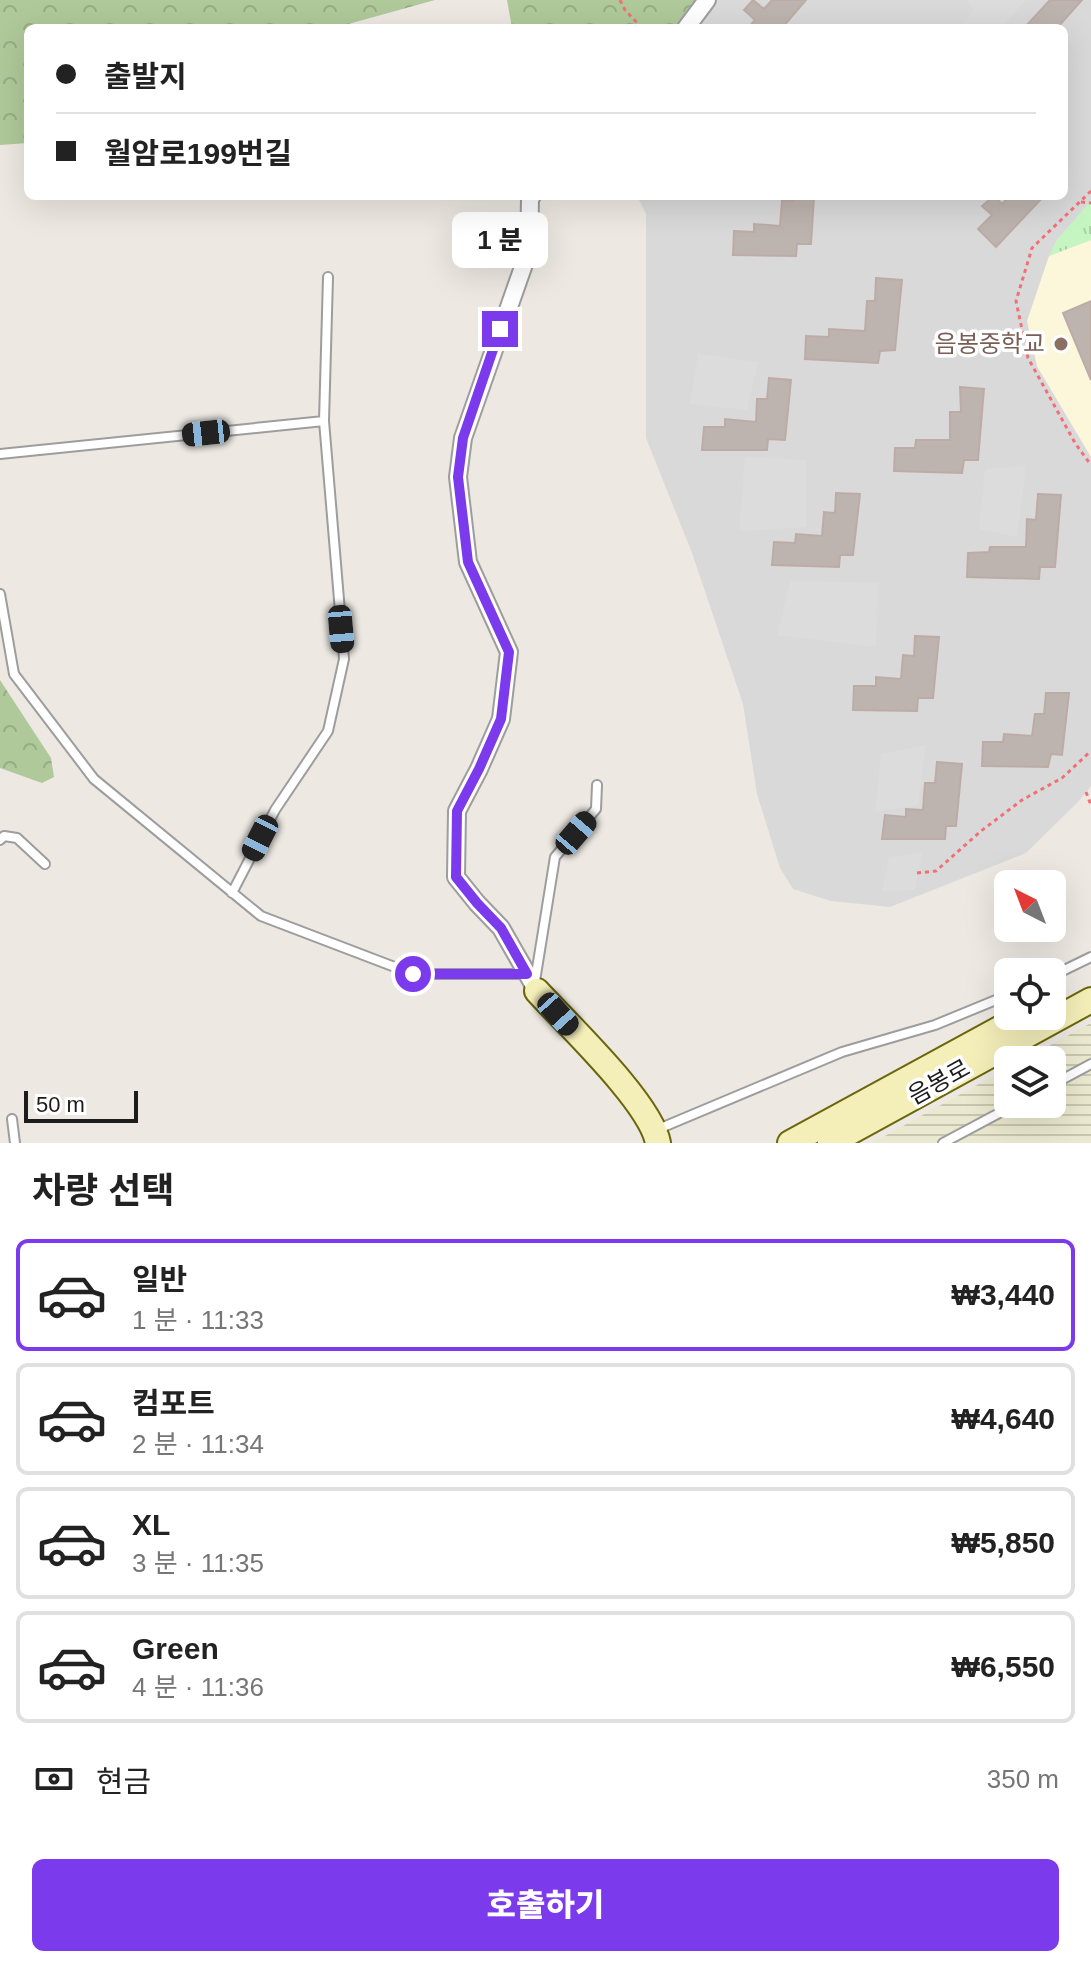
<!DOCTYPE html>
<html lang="ko">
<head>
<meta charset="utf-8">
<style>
  :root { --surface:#fff; --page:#f2f2f2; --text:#222; --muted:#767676; --line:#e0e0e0; --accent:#7c3aed }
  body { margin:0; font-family:Helvetica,"Noto Sans KR",sans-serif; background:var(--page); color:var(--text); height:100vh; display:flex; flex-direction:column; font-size:30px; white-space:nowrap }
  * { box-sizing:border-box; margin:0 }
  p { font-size:26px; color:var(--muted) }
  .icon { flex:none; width:44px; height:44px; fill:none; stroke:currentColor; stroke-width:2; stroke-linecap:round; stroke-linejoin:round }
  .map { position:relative; height:1143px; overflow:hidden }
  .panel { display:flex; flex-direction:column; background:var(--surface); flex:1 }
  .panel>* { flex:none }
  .guide { position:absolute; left:24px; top:24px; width:1044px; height:176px; border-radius:12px; box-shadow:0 8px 32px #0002; display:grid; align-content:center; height:176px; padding:0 32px; background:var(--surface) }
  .needle { width:52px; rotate:318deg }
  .controls { position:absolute; left:994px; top:870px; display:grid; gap:16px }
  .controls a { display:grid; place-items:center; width:72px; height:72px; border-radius:12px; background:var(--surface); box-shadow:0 8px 32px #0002; font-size:40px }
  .scale { position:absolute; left:24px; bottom:20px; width:114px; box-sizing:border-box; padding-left:8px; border:4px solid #1c1c1c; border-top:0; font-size:22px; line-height:28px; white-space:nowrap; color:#1c1c1c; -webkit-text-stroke:6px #fff; paint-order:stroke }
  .end { position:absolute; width:36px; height:36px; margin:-18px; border:10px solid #7c3aed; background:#fff; box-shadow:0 0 0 4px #fff }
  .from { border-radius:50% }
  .bubble { position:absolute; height:56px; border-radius:12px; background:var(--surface); box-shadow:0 8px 32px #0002; font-size:26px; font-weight:800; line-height:56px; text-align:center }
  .car { position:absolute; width:24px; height:48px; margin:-24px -12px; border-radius:10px; box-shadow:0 0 6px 2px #0007; background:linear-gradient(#222 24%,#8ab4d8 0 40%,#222 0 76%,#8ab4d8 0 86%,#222 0) }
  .guide b { display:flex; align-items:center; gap:28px; height:76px; font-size:30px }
  .guide b+b { border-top:2px solid var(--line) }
  .guide i { width:20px; height:20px; background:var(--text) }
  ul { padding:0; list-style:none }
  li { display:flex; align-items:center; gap:24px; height:112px; margin:0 16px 12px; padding:0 16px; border:4px solid var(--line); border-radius:12px }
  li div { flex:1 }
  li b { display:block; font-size:30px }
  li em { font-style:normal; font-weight:800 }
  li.selected { border-color:var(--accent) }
  li>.icon { width:72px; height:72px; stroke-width:1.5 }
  h2 { padding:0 32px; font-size:36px; line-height:96px }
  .pay { display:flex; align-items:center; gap:20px; height:88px; padding:0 32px; font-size:30px }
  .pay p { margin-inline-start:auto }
  .button { display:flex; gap:16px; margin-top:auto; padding:16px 32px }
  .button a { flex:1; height:92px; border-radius:12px; background:var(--accent); color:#fff; font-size:32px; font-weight:800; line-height:92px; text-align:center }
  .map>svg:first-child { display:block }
</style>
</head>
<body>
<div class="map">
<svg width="1091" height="1143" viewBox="0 0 1091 1143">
  <defs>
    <pattern id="farmland-rules" width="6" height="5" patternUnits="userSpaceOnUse" patternTransform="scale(2)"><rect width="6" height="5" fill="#eae8ce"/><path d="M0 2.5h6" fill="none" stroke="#c8c6b0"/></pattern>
    <pattern id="forest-crowns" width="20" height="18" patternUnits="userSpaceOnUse" patternTransform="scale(2)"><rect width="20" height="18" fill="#afc99a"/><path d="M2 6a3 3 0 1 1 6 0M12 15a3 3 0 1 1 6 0" fill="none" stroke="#96ac84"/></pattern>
    <pattern id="park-tufts" width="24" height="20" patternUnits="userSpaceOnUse" patternTransform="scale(2)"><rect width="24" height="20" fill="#c5f5c1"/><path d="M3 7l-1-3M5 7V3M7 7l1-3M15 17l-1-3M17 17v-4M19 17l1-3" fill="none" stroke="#a9d1a5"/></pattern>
  </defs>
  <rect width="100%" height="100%" fill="#ede8e2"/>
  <path fill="#dad9d9" d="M 713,0 L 1091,0 L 1091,201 L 1057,240 L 1049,256 L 1037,366 L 1091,457 L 1091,786 L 1077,803 L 1026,853 L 890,907 L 831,901 L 793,889 L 780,868 L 757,794 L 743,704 L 692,553 L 646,438 L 646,214 L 637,196 L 1064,196 L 1064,28 L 692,28 Z"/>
  <path fill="#fcf7db" d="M 1091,240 L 1091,457 L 1037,366 L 1027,321 L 1049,256 Z"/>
  <path fill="url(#farmland-rules)" d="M 1091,1023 L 1091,1143 L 872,1143 L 1008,1068 L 1008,1104 L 1052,1104 L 1052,1060 L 1023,1060 Z"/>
  <path fill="url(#forest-crowns)" d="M 0,0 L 435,0 L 334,28 L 28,28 L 28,143 L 0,145 Z
    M 507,0 L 700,0 L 677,28 L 512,28 Z
    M 0,680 L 51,758 L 54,777 L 42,783 L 0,768 Z"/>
  <path fill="url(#park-tufts)" d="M 1091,201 L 1091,240 L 1049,256 L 1057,240 Z"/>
  <path fill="#dcdcdc" d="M 967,0 L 1026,0 L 1000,28 L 959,28 L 974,11 Z
    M 698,354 L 758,362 L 747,410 L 690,404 Z
    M 745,457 L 806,460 L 806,527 L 739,531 Z
    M 1026,466 L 1017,537 L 979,529 L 985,469 Z
    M 790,581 L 878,583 L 876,647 L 777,635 Z
    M 926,745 L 918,805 L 875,812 L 881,754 Z
    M 922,853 L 915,890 L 882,891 L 889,857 Z"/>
  <path fill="#bdb3af" stroke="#bdaca6" stroke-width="2" d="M 753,0 L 764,9 L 772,0 L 806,0 L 782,28 L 748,28 L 755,20 L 744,10 Z
    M 1050,0 L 1082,0 L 1057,28 L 1024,28 Z
    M 793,196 L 814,196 L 811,244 L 797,244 L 796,256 L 733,255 L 734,231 L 754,232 L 754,224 L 780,226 L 782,201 L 793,201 Z
    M 994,196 L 1002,204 L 1010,196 L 1044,196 L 996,247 L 978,229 L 992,215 L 982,206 Z
    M 876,278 L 902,280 L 895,350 L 880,351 L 878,363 L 805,359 L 806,336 L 829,337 L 829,329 L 865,331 L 867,301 L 875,301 Z
    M 1091,301 L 1091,380 L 1063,313 Z
    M 769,378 L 791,380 L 785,440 L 768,439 L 767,450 L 702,450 L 704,427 L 725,427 L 725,419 L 756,422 L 757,399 L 767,399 Z
    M 960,387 L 984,389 L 978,460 L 964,460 L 962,473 L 894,471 L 895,448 L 915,448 L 916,440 L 950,440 L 950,412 L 961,412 Z
    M 836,493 L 860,494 L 853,555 L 840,555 L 839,567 L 772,565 L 774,542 L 795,543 L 796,534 L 822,536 L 824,512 L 835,513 Z
    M 1038,494 L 1061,495 L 1055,567 L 1040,567 L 1039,579 L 967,577 L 968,553 L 989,552 L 990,547 L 1026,547 L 1027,519 L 1036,520 Z
    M 915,636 L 939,637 L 933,698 L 918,698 L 917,711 L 853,710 L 854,686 L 876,686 L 876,677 L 901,679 L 903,655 L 914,656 Z
    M 1046,693 L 1069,693 L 1062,755 L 1051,754 L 1048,767 L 982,766 L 983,742 L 1003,742 L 1004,734 L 1032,736 L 1035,714 L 1044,714 Z
    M 937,762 L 962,764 L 956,826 L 946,826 L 945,839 L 882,839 L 885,815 L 906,817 L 906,809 L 923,810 L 925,783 L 935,783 Z"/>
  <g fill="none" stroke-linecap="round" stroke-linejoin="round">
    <g stroke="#9d9d9d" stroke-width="12">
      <path id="lane" d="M 324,421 L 328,277
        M 0,454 L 324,421 L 344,659 L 328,731 L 275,810 L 232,893
        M 0,594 L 14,674 L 94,779 L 261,916 L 413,974 L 526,974
        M 0,840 L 4,836 L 17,838 L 45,864
        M 1052,976 L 1091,957
        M 535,981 L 555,857 L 596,809 L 597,785
        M 1052,1085 L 1091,1064
        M 12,1119 L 15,1143
        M 656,1130 L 842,1052 L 935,1025 L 1008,995
        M 943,1143 L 1016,1104"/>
    </g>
    <g stroke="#9d9d9d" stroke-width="20">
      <path id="street" d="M 686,28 L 707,0
        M 532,196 L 530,199 L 529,250 L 463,438 L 458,477 L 468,562 L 509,652 L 501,719 L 479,769 L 457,811 L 456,877 L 477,903 L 501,928 L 537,991"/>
    </g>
    <g stroke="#69660c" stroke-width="28">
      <path id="secondary" d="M 537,991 C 567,1024 651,1103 658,1143
        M 790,1143 L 1023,1016
        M 830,1143 L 1091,1000"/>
    </g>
    <path stroke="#ef7177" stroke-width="3" stroke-dasharray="4 4" stroke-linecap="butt" d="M 620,0 L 625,10 L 642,28
      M 1091,191 L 1032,248 L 1016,301 L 1028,358 L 1075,443 L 1091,465
      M 1081,202 L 1091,203
      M 1086,792 L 1091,805
      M 917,873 L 936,871 L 981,831 L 1022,800 L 1062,778 L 1091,751"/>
    <use href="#lane" stroke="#fff" stroke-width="8"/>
    <use href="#street" stroke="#fff" stroke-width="16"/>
    <use href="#secondary" stroke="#f4eeb9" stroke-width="24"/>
  </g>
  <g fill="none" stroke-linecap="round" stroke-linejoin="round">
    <path stroke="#7c3aed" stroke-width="10" d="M 413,974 L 527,974 L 501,928 L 477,903 L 456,877 L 457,811 L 479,769 L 501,719 L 509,652 L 468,562 L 458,477 L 463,438 L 500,329"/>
  </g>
  <circle fill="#8d6e63" stroke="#fff" stroke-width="3" cx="1061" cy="344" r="8"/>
  <g text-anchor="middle" stroke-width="7" stroke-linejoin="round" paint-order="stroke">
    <g font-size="24" fill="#785e54" stroke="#fff" text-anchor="end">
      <text x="1045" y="352">음봉중학교</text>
    </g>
    <g font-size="24" fill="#1c1c1c" stroke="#fff">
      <text transform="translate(939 1082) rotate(-29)" y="8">음봉로</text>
    </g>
  </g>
</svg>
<div class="controls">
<a><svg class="needle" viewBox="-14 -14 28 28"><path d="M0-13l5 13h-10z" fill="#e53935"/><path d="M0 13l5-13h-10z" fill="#767676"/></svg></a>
<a><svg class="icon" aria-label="locate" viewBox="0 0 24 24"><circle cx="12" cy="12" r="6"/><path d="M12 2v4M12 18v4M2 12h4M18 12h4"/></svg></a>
<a><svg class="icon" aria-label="layers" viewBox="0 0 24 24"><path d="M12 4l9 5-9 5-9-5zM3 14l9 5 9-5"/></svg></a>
</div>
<div class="scale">50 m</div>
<i class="end from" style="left:413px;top:974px"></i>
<i class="end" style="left:500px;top:329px"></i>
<div class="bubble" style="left:452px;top:212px;width:96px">1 분</div>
<i class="car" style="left:206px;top:433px;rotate:264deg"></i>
<i class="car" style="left:341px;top:629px;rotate:175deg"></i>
<i class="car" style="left:576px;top:833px;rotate:41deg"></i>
<i class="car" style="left:260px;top:838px;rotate:207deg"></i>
<i class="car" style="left:558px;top:1014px;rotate:138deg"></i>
<div class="guide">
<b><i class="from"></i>출발지</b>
<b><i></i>월암로199번길</b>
</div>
</div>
<section class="panel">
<h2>차량 선택</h2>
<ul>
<li class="selected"><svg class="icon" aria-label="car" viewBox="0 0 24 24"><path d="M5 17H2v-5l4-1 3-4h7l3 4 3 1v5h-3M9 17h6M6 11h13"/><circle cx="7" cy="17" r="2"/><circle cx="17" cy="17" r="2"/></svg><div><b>일반</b><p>1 분 · 11:33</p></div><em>₩3,440</em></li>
<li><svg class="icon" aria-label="car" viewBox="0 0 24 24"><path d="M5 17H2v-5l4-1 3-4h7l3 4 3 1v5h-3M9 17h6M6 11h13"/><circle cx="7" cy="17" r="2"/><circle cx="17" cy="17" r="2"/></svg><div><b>컴포트</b><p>2 분 · 11:34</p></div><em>₩4,640</em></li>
<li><svg class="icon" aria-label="car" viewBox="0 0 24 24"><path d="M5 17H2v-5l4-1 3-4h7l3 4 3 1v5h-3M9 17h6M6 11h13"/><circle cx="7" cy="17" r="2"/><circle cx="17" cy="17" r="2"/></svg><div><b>XL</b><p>3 분 · 11:35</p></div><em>₩5,850</em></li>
<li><svg class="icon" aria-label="car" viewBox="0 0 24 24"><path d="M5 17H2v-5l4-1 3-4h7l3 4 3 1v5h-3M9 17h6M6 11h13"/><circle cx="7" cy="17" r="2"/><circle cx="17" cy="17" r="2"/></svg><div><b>Green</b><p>4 분 · 11:36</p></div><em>₩6,550</em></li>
</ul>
<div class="pay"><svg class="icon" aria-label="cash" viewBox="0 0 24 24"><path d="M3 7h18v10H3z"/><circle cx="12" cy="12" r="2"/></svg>현금<p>350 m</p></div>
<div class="button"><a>호출하기</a></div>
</section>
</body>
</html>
